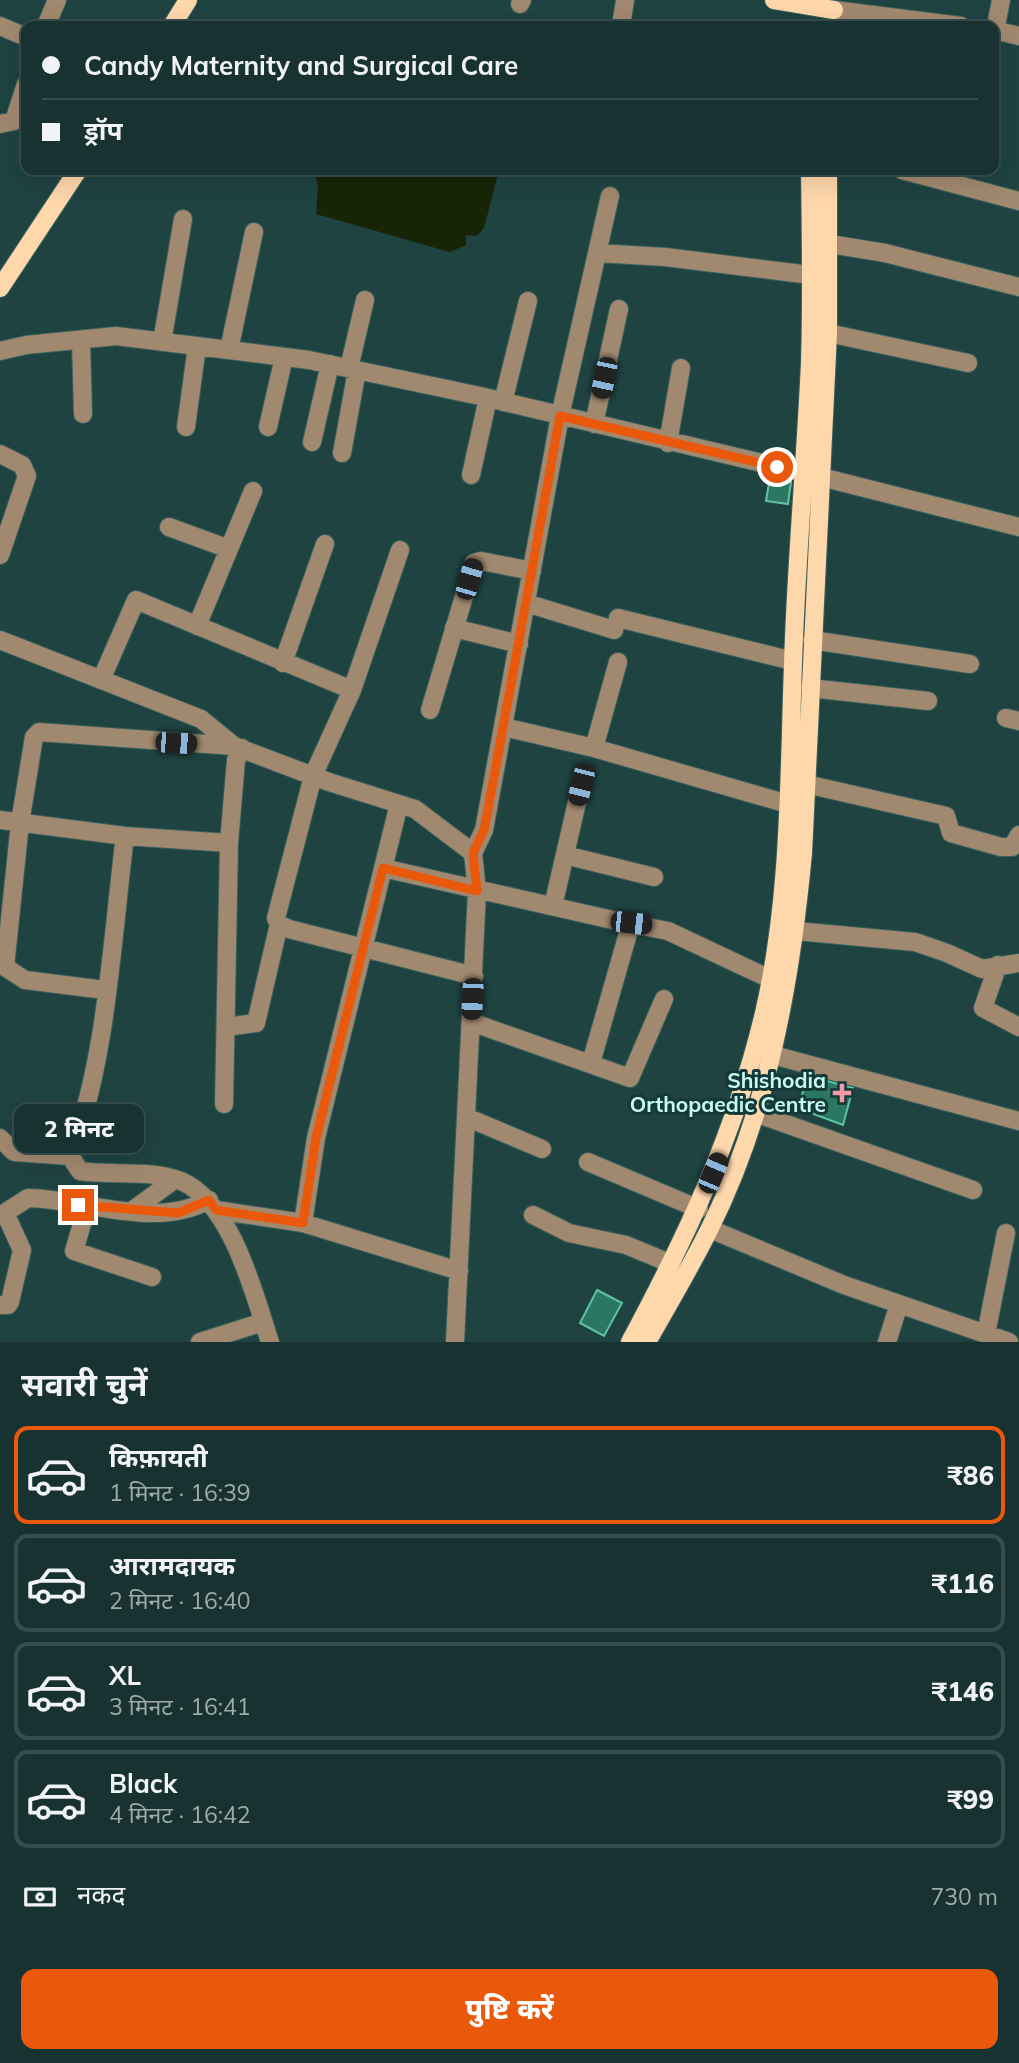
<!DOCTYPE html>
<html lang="hi">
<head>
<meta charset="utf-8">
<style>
  :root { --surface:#173231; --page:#203a39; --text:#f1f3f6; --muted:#9eaaab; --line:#364d4d; --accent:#ea580c }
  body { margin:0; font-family:Mulish,"Noto Sans Devanagari",sans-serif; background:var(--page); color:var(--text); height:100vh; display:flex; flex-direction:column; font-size:26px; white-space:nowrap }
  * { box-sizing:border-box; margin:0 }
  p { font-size:23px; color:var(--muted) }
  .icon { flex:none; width:38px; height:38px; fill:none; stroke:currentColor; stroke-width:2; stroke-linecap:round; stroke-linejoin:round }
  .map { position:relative; height:1342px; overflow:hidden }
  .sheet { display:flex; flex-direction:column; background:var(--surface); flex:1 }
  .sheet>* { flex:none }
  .banner { position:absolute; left:21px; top:21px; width:978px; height:154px; border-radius:14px; box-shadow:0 7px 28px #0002,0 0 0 2px var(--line); display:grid; align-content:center; height:154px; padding:0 21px; background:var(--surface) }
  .end { position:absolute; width:32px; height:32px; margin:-16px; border:9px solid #ea580c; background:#fff; box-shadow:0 0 0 4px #fff }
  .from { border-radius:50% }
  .bubble { position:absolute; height:49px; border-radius:14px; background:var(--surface); box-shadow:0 7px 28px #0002,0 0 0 2px var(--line); font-size:23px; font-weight:800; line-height:49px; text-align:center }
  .car { position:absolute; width:21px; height:42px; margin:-21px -10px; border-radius:9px; box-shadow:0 0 5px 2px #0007; background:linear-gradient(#222 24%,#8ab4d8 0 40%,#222 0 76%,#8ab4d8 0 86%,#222 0) }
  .banner b { display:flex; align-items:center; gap:24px; height:66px; font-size:26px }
  .banner b+b { border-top:2px solid var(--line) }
  .banner i { width:18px; height:18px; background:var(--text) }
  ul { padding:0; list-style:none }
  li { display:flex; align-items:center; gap:21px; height:98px; margin:0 14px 10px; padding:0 7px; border:4px solid var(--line); border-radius:14px }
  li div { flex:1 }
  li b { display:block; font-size:26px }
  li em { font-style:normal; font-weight:800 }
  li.current { border-color:var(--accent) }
  li>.icon { width:63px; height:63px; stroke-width:1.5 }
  h2 { padding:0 21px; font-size:32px; line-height:84px }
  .pay { display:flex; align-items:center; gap:18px; height:77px; padding:0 21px; font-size:26px }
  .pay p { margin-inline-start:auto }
  .primary-button { display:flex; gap:14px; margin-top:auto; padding:14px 21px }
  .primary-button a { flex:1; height:80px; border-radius:14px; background:var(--accent); color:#fff; font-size:28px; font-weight:800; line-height:80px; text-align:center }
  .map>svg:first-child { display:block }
</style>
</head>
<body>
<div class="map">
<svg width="1019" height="1342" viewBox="0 0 1019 1342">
  <rect width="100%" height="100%" fill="#1f4341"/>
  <path fill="#172506" d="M 314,170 L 499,170 L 484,228 L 477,236 L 466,235 L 466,245 L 450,252 L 316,214 L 318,188 Z"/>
  <path fill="#2c7761" stroke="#5ec2a3" stroke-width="2" d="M 770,477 L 791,482 L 788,504 L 766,501 Z
    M 809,1076 L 853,1088 L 843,1125 L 797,1108 Z
    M 597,1290 L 622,1303 L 604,1336 L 580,1323 Z"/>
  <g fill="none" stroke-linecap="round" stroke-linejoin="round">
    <g stroke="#3a605e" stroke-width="20">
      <path id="minor" d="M 520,4 L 522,0
        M 834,10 L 961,26
        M 0,26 L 26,37
        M 46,26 L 57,0
        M 621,26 L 625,0
        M 994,30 L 1019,36
        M 995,31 L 1001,0
        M 0,124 L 14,121 L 26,84
        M 902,170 L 1019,201
        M 830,244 L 885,253 L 1019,287
        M 597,253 L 665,257 L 811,275
        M 828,333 L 968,363
        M 81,340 L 83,414
        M 162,342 L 183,219
        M 229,350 L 254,232
        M 0,351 L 26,345 L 116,336 L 309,360 L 480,396 L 804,473
        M 349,368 L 365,300
        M 503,402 L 528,301
        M 594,424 L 619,309
        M 186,427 L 197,346
        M 268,427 L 284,357
        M 312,442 L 330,364
        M 668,443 L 681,368
        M 342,453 L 357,370
        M 0,454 L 22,465 L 27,476 L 0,555
        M 471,475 L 488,398
        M 821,477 L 1019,527
        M 169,527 L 229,549
        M 526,603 L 614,630
        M 618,618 L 793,661
        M 197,626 L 253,491
        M 454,628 L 519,644
        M 0,640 L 201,719 L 234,746 L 329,782 L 415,809 L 473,853 L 477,891 L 455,1342
        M 812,640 L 970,664
        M 283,663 L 325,544
        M 101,680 L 136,600 L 352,690 L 400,550
        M 810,688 L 928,701
        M 352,690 L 313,776 L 276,918 L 279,924 L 289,929 L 474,976
        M 430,710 L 474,563 L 481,561 L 532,571
        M 1006,718 L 1019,721
        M 504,727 L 594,748 L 788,804
        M 594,748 L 618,662
        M 806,784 L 946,816 L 951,833 L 1001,847 L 1012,847 L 1019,835
        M 0,820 L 125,836 C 112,938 107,1061 70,1156 L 80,1171 C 112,1176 151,1169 181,1181 C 232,1203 254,1294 270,1342
        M 125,836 L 229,843
        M 473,853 L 484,830 L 560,416 L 610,196
        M 565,855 L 654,877
        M 383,868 L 617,921 L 668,931 L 770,979
        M 553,906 L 581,785
        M 796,931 L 915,942 L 947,953 L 982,969 L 1019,963
        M 998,965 L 983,1008 L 1019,1027
        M 105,990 L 25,980 L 5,967 L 20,823 L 34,737 L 39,732 L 234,746
        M 471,1022 L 630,1078 L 664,999
        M 226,1027 L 256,1023 L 279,924
        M 773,1055 L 1019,1121
        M 591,1063 L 631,923
        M 224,1104 L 229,843 L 236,760 L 242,748
        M 755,1113 L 973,1190
        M 466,1117 L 542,1149
        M 0,1138 L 14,1152 L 70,1156
        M 588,1162 L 699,1209
        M 87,1207 L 74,1251 L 152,1277
        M 133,1210 L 174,1180
        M 216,1210 L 303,1223 L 459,1271
        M 533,1215 L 569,1233 L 626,1245 L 672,1264
        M 0,1216 L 28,1198 C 86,1199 154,1230 209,1200
        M 303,1223 L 316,1138 L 399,804
        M 710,1229 L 844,1285 L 1009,1342
        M 0,1305 L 8,1305 L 10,1302 L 22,1250 L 5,1213
        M 986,1334 L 1006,1233
        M 200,1342 L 263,1322
        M 887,1342 L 899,1304"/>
    </g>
    <g stroke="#3a605e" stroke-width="20">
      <path id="major" d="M 774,0 L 834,10
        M 172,26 L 188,0
        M 0,288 L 78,170
        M 630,1342 C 687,1236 736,1131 764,1013 C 794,884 788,748 795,616 C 799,532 806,448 810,363 C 812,299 811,234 810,170
        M 647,1342 C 668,1305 690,1268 709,1230 C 768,1112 791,982 803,853 L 828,333 L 828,170"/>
    </g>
    <use href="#minor" stroke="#a1896f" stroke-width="18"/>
    <use href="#major" stroke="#fed7ab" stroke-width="18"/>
  </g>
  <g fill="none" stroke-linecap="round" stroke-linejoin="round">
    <path stroke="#ea580c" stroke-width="9" d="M 78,1205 L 178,1213 L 209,1200 L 216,1210 L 303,1223 L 316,1138 L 383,868 L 477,891 L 473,853 L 484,830 L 489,804 L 560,416 L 777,467"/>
  </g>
  <path fill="#f39aa7" stroke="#143937" stroke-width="2.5" d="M838.5 1082.5h7v7h7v7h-7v7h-7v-7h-7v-7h7z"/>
  <g text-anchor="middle" stroke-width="6" stroke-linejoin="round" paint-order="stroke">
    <g font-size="21" font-weight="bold" fill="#c6f9f5" stroke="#143937" text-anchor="end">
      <text x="826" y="1088">Shishodia<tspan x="826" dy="24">Orthopaedic Centre</tspan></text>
    </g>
  </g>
</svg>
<i class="end from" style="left:777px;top:467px"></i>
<i class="end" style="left:78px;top:1205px"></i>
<div class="bubble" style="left:14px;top:1104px;width:130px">2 मिनट</div>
<i class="car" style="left:604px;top:378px;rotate:192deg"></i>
<i class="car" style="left:469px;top:579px;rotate:16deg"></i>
<i class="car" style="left:176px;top:743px;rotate:93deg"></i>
<i class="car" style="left:581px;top:785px;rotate:194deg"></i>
<i class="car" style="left:631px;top:923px;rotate:96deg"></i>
<i class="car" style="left:472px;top:999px;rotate:183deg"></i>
<i class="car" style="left:713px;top:1173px;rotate:23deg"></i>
<div class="banner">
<b><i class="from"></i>Candy Maternity and Surgical Care</b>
<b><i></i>ड्रॉप</b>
</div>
</div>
<section class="sheet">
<h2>सवारी चुनें</h2>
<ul>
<li class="current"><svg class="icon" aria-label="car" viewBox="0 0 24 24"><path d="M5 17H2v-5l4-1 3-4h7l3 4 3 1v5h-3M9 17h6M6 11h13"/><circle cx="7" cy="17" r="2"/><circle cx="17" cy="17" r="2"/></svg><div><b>किफ़ायती</b><p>1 मिनट · 16:39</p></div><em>₹86</em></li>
<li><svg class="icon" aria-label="car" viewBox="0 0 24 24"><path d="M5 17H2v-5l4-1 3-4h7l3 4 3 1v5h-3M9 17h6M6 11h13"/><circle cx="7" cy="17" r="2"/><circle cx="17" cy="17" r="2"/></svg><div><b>आरामदायक</b><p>2 मिनट · 16:40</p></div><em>₹116</em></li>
<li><svg class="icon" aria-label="car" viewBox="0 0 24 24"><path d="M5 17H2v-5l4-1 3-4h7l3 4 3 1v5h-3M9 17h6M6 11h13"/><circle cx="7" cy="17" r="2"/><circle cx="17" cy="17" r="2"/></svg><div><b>XL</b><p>3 मिनट · 16:41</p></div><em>₹146</em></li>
<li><svg class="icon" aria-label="car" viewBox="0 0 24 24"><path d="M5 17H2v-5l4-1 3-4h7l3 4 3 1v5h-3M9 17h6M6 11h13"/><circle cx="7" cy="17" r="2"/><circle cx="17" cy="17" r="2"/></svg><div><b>Black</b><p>4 मिनट · 16:42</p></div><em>₹99</em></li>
</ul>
<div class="pay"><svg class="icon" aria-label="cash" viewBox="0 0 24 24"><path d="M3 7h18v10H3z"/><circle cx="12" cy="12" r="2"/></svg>नकद<p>730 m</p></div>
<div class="primary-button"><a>पुष्टि करें</a></div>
</section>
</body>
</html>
